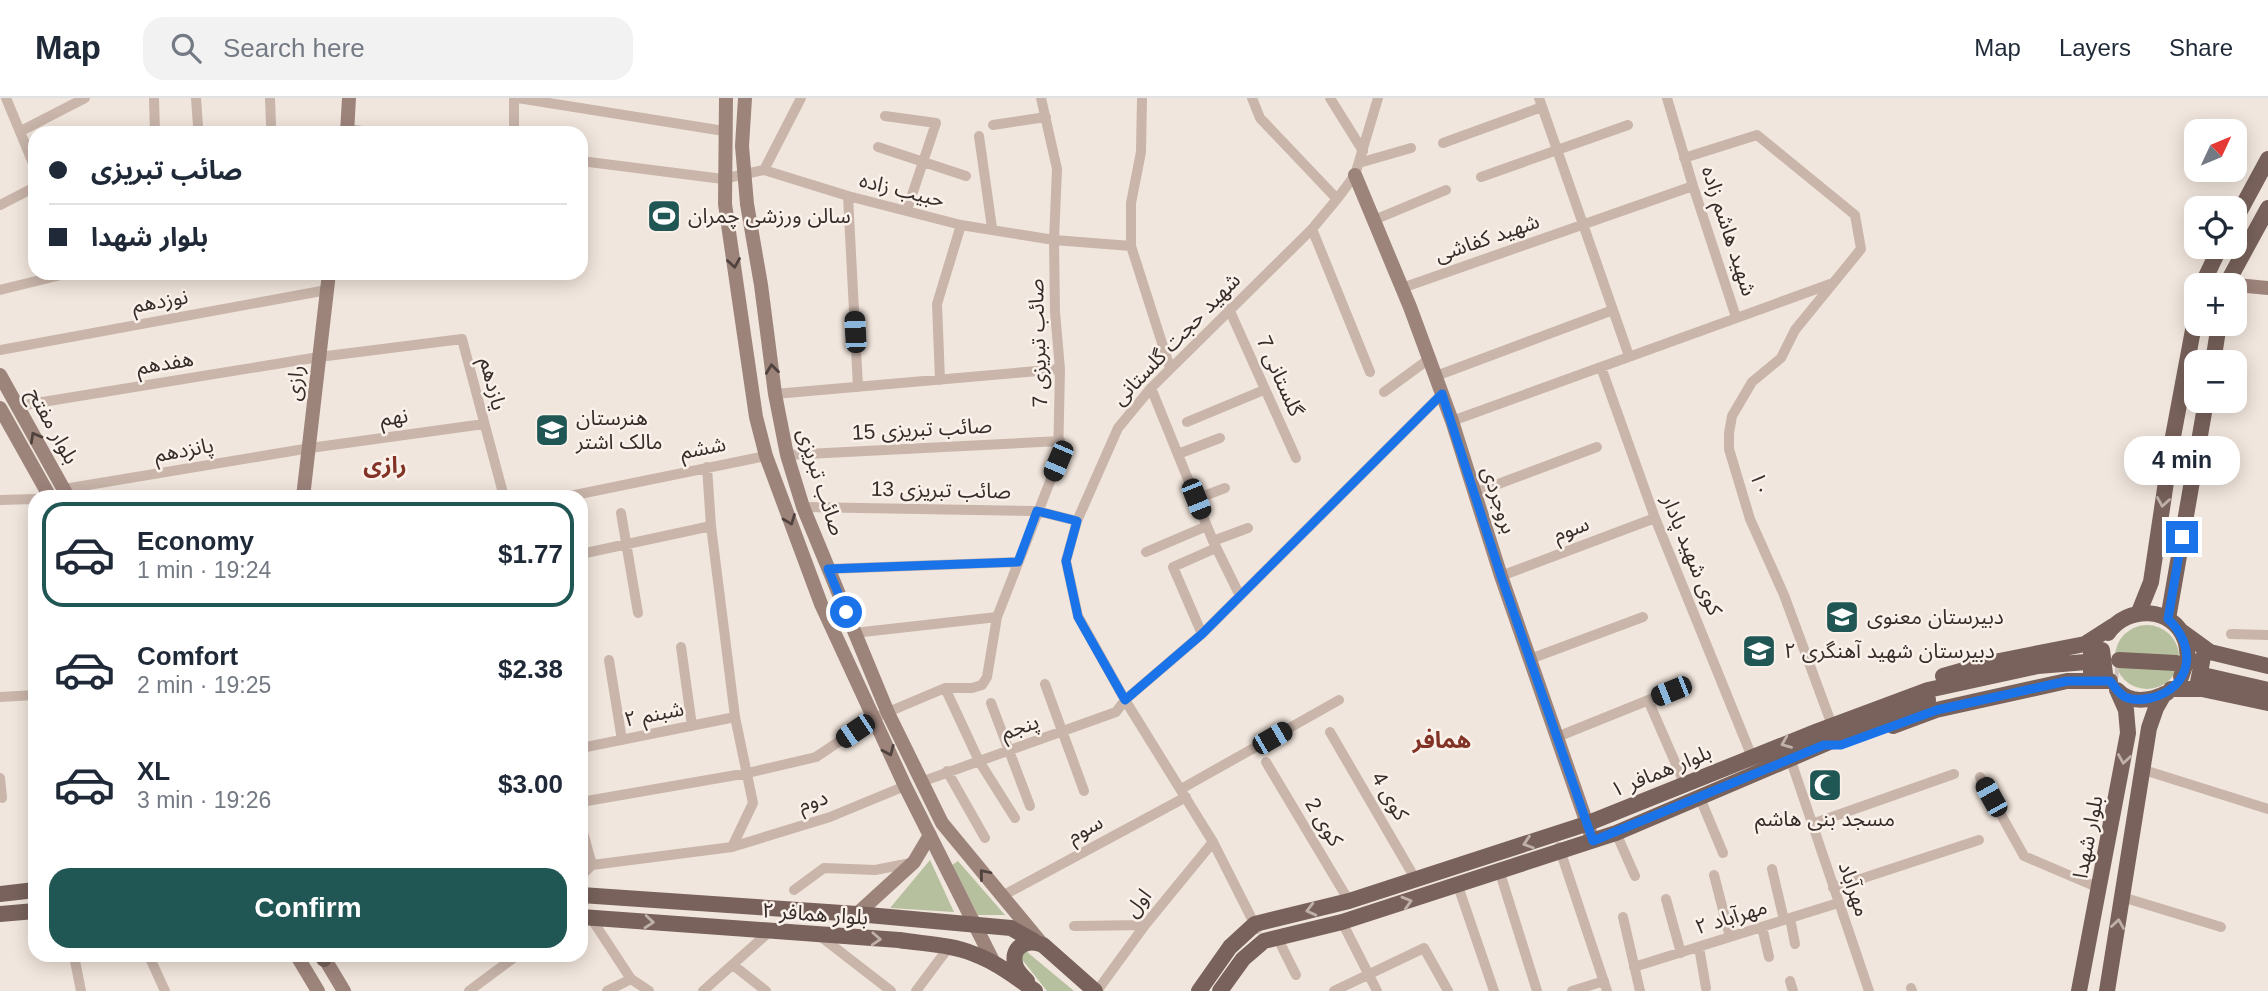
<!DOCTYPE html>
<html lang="en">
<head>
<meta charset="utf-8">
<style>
  :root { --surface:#fff; --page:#f2f2f3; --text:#1f2937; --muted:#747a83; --line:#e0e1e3; --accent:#205755 }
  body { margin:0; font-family:Helvetica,"Noto Sans Arabic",sans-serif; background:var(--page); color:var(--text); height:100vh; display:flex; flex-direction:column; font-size:26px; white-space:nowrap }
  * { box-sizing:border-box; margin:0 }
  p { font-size:23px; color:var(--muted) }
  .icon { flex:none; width:38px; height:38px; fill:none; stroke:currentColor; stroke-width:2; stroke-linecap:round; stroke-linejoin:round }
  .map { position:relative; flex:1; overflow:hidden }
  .sheet { position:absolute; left:28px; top:392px; width:560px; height:472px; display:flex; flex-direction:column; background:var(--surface); border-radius:21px; box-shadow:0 4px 18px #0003 }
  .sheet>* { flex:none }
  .banner { position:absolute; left:28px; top:28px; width:560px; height:154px; border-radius:21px; box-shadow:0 4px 18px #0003; display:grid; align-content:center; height:154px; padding:0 21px; background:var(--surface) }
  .needle { width:46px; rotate:46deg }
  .buttons { position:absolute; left:2184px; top:21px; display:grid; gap:14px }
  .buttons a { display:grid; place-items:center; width:63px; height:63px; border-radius:14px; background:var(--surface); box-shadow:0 4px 18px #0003; font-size:35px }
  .end { position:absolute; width:32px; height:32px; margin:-16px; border:9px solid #1a73e8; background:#fff; box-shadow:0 0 0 4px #fff }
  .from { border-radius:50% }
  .bubble { position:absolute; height:49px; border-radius:21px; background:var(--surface); box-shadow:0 4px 18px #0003; font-size:23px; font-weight:600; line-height:49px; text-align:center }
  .car { position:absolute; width:21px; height:42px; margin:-21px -10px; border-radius:9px; box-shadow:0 0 5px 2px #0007; background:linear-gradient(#222 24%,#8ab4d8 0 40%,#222 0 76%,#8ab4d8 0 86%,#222 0) }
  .banner b { display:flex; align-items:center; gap:24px; height:66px; font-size:26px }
  .banner b+b { border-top:2px solid var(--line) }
  .banner i { width:18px; height:18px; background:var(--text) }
  ul { padding:12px 0 0; list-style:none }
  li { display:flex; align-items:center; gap:21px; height:105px; margin:0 14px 10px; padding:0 7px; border:4px solid transparent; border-radius:21px }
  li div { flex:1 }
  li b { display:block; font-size:26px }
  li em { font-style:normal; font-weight:600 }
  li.on { border-color:var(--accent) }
  li>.icon { width:63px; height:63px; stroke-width:1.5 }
  .primary-button { display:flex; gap:14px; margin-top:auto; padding:14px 21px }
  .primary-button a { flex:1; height:80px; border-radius:21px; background:var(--accent); color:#fff; font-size:28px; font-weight:600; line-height:80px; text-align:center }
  header { display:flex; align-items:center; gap:42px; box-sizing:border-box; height:98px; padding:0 35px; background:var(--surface); border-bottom:2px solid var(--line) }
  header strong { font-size:33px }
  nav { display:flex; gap:38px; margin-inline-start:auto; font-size:24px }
  .search { width:490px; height:63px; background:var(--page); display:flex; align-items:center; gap:18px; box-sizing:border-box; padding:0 24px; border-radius:21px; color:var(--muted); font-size:26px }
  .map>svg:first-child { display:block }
</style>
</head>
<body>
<header>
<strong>Map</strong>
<div class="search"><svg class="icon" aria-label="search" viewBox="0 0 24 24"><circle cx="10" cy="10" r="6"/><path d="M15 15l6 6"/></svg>Search here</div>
<nav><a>Map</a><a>Layers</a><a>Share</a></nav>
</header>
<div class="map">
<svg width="2268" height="893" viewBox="0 0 2268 893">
  <rect width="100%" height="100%" fill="#f1e6dd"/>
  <path fill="#b7c09e" d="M2115 559a32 32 0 1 1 64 0a32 32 0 1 1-64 0Z
    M 930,762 L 954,814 L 890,810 Z
    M 958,763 L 1005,817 L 978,817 L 952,767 Z
    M 1026,853 L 1074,893 L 1047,893 L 1020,859 Z"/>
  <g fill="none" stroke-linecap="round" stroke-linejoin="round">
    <path stroke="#ccc1b9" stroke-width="16" stroke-dasharray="16 8" stroke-linecap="butt" d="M 2091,570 L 2119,572"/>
    <path stroke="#c9b5aa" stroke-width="10" d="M 6,0 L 35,70
      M 154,0 L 155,35
      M 196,0 L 198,28
      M 270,0 L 271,26
      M 518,0 L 724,33
      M 1142,0 L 1141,54 L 1131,105 L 1131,148 L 1170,270
      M 1252,0 L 1260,20 L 1337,101
      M 1330,0 L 1363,53
      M 1539,0 L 1629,258
      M 1667,0 L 1693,88 L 1736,219
      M 885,18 L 936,25 L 907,112
      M 993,27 L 1046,19
      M 348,31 L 377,35
      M 21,33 L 85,0
      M 514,35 L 514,0
      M 979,38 L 992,130
      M 1443,45 L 1542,9
      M 878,49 L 966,78
      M 1684,60 L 1757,37 L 1855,117 L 1861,151 L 1795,232 L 1781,260 L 1752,284 L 1732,318 L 1729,335 L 1729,351 L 1750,421 L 1784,497 L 1829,619
      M 581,63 L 723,81 L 764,72 L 848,98 L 961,127 L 1054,142 L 1131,148
      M 1359,65 L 1411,50
      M 764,72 L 801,0
      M 1481,79 L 1628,27
      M 848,98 L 858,289
      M 0,107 L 35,89
      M 1374,122 L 1446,92
      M 1312,131 L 1370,274
      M 1402,190 L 1693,88
      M 0,192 L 69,175
      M 1229,211 L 1296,360
      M 0,252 L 327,192
      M 1601,269 L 1655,420 L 1752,659
      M 1436,278 L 1613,212
      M 940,282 L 937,206 L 961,127
      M 1151,290 L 1213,443 L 1240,498
      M 1384,294 L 1429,261
      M 775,296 L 1060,271
      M 18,308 L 319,259 L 462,241 L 504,399
      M 1452,323 L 1833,185
      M 1187,324 L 1264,292
      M 1178,356 L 1220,340
      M 787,357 L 1060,343
      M 707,369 L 711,428 L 735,619 L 753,705 L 732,749
      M 64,391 L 310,350 L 484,326
      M 1474,395 L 1597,349
      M 565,399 L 766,358
      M 1196,401 L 1225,390
      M 0,402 L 35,401
      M 803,409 L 1037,413 L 1077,423
      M 621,415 L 638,515
      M 1213,443 L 1248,430
      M 1146,454 L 1207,428
      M 581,456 L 711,428
      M 828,471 L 1018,464
      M 1501,478 L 1655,420
      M 854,535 L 997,519
      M 1202,536 L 1173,469 L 1216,450
      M 2231,536 L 2268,537
      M 681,549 L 692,628
      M 1530,561 L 1643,519
      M 609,562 L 622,642
      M 1045,586 L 1084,693
      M 945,590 L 979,663 L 1015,720
      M 0,599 L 35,597
      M 1648,602 L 1685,687
      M 991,605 L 1030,708
      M 1330,634 L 1416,782
      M 1557,639 L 1671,593
      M 581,650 L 735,619
      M 1790,660 L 1869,893
      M 1266,664 L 1349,803
      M 2144,672 L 2268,711
      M 947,673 L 985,740
      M 1980,679 L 2024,758 L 2099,790
      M 0,680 L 2,700
      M 921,684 L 1116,614 L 1125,602 L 1202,536 L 1442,296
      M 1181,691 L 1339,602
      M 1700,700 L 1723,755
      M 581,704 L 748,675 L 816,659 L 874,620 L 945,590 L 972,590 L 982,587 L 987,579 L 997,519 L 1058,363 L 1060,271 L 1055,214 L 1054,142 L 1057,71 L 1041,0
      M 1812,726 L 1954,676
      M 581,727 L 592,767
      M 1616,735 L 1635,778
      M 1559,749 L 1607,893
      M 1772,771 L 1784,822
      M 1500,775 L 1537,893
      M 1714,777 L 1730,839
      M 581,778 L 592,767 L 732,749 L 830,719 L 905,688
      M 1458,788 L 1494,893
      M 1833,790 L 1979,742
      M 794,792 L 824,770 L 875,772 L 911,765
      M 1002,798 L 1186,699
      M 2122,799 L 2221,829
      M 1666,801 L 1681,855
      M 1623,819 L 1640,893
      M 591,820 L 631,881 L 649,893
      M 1790,820 L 1795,846
      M 1342,824 L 1377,893
      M 1074,828 L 1145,827
      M 1762,829 L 1769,859
      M 1257,831 L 1213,744 L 1125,602 L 1078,518 L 1066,463 L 1077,423 L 1118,330 L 1151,290 L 1312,131 L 1337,101 L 1355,77 L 1378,0
      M 820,838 L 891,893
      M 1277,839 L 1296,877
      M 1699,849 L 1706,890
      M 74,858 L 81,893
      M 149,858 L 165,893
      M 733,867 L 766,893
      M 1634,869 L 1838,805
      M 1790,883 L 1793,893
      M 1911,890 L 1912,893
      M 469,893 L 516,858
      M 607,893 L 631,881
      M 703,893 L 769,834
      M 916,893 L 949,849
      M 1097,893 L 1145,827 L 1213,744
      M 1334,893 L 1424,850 L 1448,893
      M 1572,893 L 1604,883"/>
    <path stroke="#9d847b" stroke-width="14" d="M 726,0 L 725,106 L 756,319 L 766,358 L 821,506 L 905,688 L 995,867
      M 745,0 L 742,48 L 747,106 L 761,187 L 775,296 L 787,357 L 803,409 L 888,615 L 942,725 L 1042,846
      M 347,35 L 349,0
      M 1355,77 L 1410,209 L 1452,323 L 1501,478 L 1593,743
      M 2226,186 L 2268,190
      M 0,277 L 68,399
      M 0,310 L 50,399
      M 303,399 L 329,175
      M 857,816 L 914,764 L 930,737
      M 297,858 L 318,893
      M 323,858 L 344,893"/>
    <path stroke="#78625b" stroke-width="16" d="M 2235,122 L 2268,61
      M 2202,187 L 2220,149
      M 2226,187 L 2268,110
      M 2213,264 L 2219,226
      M 2139,514 L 2151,484 L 2172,344 L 2196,216
      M 2168,521 L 2206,303
      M 2181,533 L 2210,554 L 2268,568
      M 2108,535 C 2127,507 2173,508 2185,542 C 2187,547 2187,554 2188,559
      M 2119,562 L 2176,565
      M 2203,577 L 2268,592
      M 1943,578 L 1989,565 L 2085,546 L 2113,528
      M 2171,591 L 2202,591 L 2268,605
      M 2117,592 C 2130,606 2150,603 2167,595
      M 1893,628 L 1936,612 L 2067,583 L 2110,583
      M 0,796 L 35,792
      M 581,797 L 857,816 L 1011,830 L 1034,843
      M 0,816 L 35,813
      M 581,819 L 899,842 C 923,846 951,846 974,856 C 996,864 1016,879 1035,893
      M 324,861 L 325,858
      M 1027,883 C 1023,879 1018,874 1016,869 C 1009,849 1027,840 1043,847 L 1095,893
      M 1199,893 L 1230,849 L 1255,826 L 1349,803 L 1586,726 L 1818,633 L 1928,592 L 2038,568 L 2086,564
      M 1220,893 L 1243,861 L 1264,843 L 1342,824 L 1616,735 L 1928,602
      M 2079,893 L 2128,635 L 2126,612 L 2118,594
      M 2107,893 L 2149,630 L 2156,610 L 2164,596"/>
    <path stroke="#78625b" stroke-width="16" d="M 2091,552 L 2091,575
      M 2102,552 L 2105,576
      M 2181,579 L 2188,559
      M 2198,584 L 2203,559"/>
  </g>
  <defs><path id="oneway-chevron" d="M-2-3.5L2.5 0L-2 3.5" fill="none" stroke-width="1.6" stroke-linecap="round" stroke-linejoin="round" transform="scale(1.75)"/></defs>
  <g stroke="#50423e">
    <use href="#oneway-chevron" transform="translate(734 165) rotate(81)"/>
    <use href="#oneway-chevron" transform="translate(772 271) rotate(-97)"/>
    <use href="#oneway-chevron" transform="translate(35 339) rotate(-119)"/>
    <use href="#oneway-chevron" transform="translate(790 422) rotate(69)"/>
    <use href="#oneway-chevron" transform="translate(889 653) rotate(66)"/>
    <use href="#oneway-chevron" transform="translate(984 776) rotate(-130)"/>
  </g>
  <g stroke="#bfb1aa">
    <use href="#oneway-chevron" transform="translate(2163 404) rotate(99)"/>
    <use href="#oneway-chevron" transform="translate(1786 645) rotate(158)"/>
    <use href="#oneway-chevron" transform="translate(2124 661) rotate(99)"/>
    <use href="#oneway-chevron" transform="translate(1528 745) rotate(162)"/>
    <use href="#oneway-chevron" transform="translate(1407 804) rotate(-17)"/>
    <use href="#oneway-chevron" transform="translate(1311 812) rotate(166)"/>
    <use href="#oneway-chevron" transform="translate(649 824) rotate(5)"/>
    <use href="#oneway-chevron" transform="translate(2118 826) rotate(-81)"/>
    <use href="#oneway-chevron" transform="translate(876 841) rotate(3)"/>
  </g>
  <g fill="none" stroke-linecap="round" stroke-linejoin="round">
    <path stroke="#1a73e8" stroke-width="9" d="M 846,514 L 828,471 L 1018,464 L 1037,413 L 1077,423 L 1066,463 L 1078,519 L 1125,602 L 1202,536 L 1442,296 L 1501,478 L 1593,743 L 1824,647 L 1841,647 L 1937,612 L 2067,583 L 2110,583 C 2115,589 2118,595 2125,599 C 2134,603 2142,602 2151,600 C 2193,589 2197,548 2168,521 L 2182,439"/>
  </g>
  <defs>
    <g id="stadium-square" transform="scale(1.75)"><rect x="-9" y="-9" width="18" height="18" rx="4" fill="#205755" stroke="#f9f1ea"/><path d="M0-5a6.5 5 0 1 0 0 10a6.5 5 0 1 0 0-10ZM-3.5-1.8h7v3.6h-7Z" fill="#fff"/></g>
    <g id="school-square" transform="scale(1.75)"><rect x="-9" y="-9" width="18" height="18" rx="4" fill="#205755" stroke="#f9f1ea"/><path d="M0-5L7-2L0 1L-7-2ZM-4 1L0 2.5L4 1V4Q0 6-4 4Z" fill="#fff"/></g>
    <g id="mosque-square" transform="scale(1.75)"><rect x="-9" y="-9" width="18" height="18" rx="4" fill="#205755" stroke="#f9f1ea"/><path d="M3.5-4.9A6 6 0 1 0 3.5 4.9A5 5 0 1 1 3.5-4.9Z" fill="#fff"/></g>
  </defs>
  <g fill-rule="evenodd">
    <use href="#stadium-square" x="664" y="118"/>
    <use href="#school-square" x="552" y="332"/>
    <use href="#school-square" x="1842" y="519"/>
    <use href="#school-square" x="1759" y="553"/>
    <use href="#mosque-square" x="1825" y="687"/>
  </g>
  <g text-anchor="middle" stroke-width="5" stroke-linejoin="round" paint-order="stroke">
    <g font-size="21" fill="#372c29" stroke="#f9f1ea">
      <text transform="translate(902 92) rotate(14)" y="7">حبیب زاده</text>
      <text transform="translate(1729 133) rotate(72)" y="7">شهید هاشم زاده</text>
      <text transform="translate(1487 140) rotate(-19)" y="7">شهید کفاشی</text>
      <text transform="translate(160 203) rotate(-10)" y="7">نوزدهم</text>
      <text transform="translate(1176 241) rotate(-46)" y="7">شهید حجت گلستانی</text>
      <text transform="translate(1038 245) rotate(-92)" y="7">صائب تبریزی 7</text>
      <text transform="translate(165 265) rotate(-9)" y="7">هفدهم</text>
      <text transform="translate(1280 278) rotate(66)" y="7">گلستانی 7</text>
      <text transform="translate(295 285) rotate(-84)" y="7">رازی</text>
      <text transform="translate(493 286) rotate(76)" y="7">یازدهم</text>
      <text transform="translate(394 319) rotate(-8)" y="7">نهم</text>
      <text transform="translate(53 328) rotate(61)" y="7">بلوار مفتح</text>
      <text transform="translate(922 331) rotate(-3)" y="7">صائب تبریزی 15</text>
      <text transform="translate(703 350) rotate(-11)" y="7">ششم</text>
      <text transform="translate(184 352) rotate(-10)" y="7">پانزدهم</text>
      <text transform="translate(821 384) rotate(72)" y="7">صائب تبریزی</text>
      <text transform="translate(1760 386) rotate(74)" y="7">۱۰</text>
      <text transform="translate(941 392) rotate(1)" y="7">صائب تبریزی 13</text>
      <text transform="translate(1499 402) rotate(72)" y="7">بروجردی</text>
      <text transform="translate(1571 431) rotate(-21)" y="7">سوم</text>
      <text transform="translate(1692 457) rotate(68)" y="7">کوی شهید پادار</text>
      <text transform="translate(654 616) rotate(-11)" y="7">شبنم ۲</text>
      <text transform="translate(1020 629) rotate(-19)" y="7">پنجم</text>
      <text transform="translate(1661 673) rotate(-22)" y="7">بلوار همافر ۱</text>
      <text transform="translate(1390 698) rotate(60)" y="7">کوی 4</text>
      <text transform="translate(813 703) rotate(-18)" y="7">دوم</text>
      <text transform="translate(1324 724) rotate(59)" y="7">کوی 2</text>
      <text transform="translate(1085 731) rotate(-28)" y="7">سوم</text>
      <text transform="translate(2088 739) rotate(-79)" y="7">بلوار شهدا</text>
      <text transform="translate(1854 791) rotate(71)" y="7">مهرآباد</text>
      <text transform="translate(1138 805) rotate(-52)" y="7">اول</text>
      <text transform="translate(815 816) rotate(4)" y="7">بلوار همافر ۲</text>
      <text transform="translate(1731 819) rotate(-17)" y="7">مهرآباد ۲</text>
    </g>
    <g font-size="21" fill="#372c29" stroke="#f9f1ea" text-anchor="start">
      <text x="688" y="125">سالن ورزشی چمران</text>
      <text x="576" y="327">هنرستان<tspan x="576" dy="24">مالک اشتر</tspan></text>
      <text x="1867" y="526">دبیرستان معنوی</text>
      <text x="1784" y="560">دبیرستان شهید آهنگری ۲</text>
      <text x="1825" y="728" text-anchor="middle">مسجد بنی هاشم</text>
    </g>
    <g font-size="23" font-weight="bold" fill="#823325" stroke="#f9f1ea">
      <text x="385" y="375">رازی</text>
      <text x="1442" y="650">همافر</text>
    </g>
  </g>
</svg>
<div class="buttons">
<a><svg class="needle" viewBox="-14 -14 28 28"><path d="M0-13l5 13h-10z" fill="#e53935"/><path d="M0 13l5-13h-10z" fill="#747a83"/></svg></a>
<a><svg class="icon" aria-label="locate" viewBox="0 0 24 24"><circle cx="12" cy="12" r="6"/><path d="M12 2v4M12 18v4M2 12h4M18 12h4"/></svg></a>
<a>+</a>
<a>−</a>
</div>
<i class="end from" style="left:846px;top:514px"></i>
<i class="end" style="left:2182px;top:439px"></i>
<div class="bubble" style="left:2124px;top:338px;width:116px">4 min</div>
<i class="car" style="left:855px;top:234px;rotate:357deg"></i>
<i class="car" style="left:1058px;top:363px;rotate:203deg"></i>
<i class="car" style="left:1196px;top:401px;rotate:158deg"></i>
<i class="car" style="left:1671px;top:593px;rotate:248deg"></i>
<i class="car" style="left:855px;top:633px;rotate:236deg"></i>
<i class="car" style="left:1272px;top:640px;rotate:60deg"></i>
<i class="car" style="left:1991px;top:699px;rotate:331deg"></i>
<div class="banner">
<b><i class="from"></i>صائب تبریزی</b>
<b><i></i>بلوار شهدا</b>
</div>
<section class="sheet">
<ul>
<li class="on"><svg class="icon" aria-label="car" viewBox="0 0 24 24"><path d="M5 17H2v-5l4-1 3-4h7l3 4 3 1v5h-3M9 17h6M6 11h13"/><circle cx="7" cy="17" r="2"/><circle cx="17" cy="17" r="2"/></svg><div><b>Economy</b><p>1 min · 19:24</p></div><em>$1.77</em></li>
<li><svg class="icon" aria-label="car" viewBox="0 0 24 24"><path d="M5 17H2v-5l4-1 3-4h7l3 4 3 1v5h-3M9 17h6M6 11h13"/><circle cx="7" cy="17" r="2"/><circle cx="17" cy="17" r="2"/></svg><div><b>Comfort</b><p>2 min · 19:25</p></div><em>$2.38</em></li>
<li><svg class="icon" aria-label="car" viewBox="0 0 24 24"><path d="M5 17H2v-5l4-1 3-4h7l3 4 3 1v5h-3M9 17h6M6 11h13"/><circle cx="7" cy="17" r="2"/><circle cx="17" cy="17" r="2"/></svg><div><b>XL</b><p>3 min · 19:26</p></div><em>$3.00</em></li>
</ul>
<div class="primary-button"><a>Confirm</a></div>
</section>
</div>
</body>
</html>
